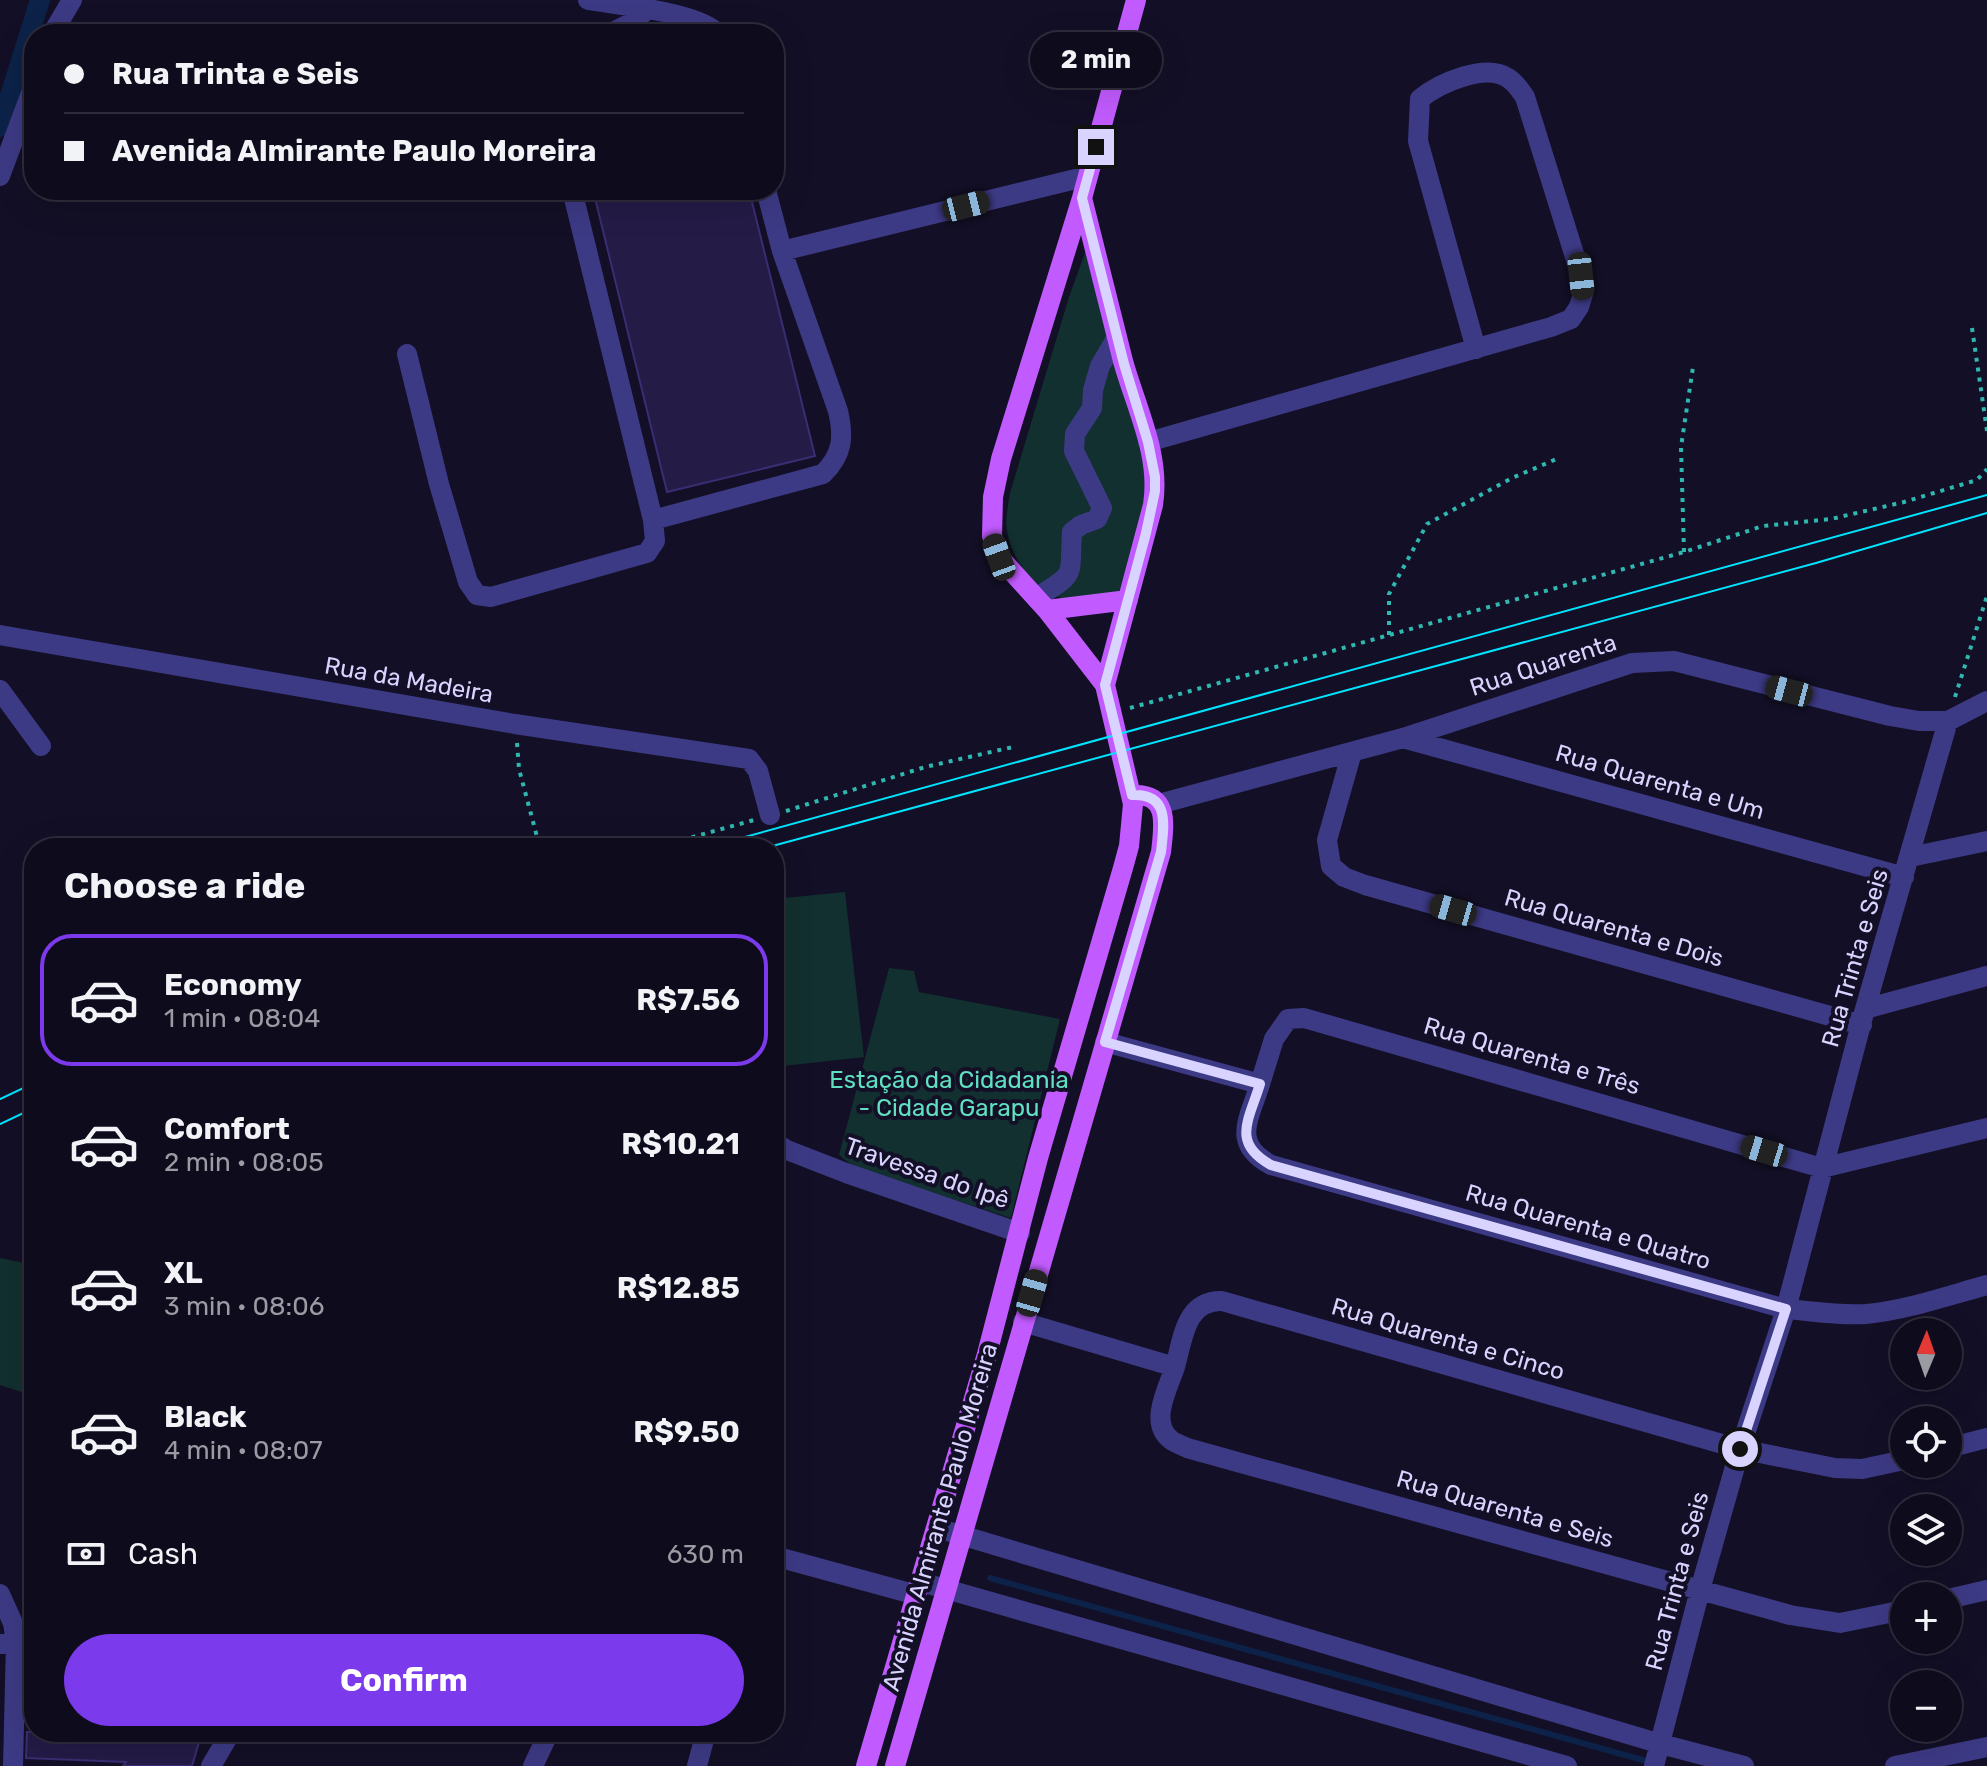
<!DOCTYPE html>
<html lang="en">
<head>
<meta charset="utf-8">
<style>
  :root { --surface:#0e0b1c; --page:#171425; --text:#f1f3f6; --muted:#9b9ba3; --line:#2e2b3b; --accent:#7c3aed }
  body { margin:0; font-family:Rubik,sans-serif; background:var(--page); color:var(--text); height:100vh; display:flex; flex-direction:column; font-size:30px; white-space:nowrap }
  * { box-sizing:border-box; margin:0 }
  p { font-size:26px; color:var(--muted) }
  .icon { flex:none; width:44px; height:44px; fill:none; stroke:currentColor; stroke-width:2; stroke-linecap:round; stroke-linejoin:round }
  .map { position:relative; flex:1; overflow:hidden }
  .side { position:absolute; left:24px; top:838px; width:760px; height:904px; display:flex; flex-direction:column; background:var(--surface); border-radius:32px; box-shadow:0 8px 32px #0002,0 0 0 2px var(--line) }
  .side>* { flex:none }
  .hud { position:absolute; left:24px; top:24px; width:760px; height:176px; border-radius:32px; box-shadow:0 8px 32px #0002,0 0 0 2px var(--line); display:grid; align-content:center; height:176px; padding:0 40px; background:var(--surface) }
  .needle { width:52px; rotate:2deg }
  .fabs { position:absolute; left:1890px; top:1318px; display:grid; gap:16px }
  .fabs a { display:grid; place-items:center; width:72px; height:72px; border-radius:50%; background:var(--surface); box-shadow:0 8px 32px #0002,0 0 0 2px var(--line); font-size:40px }
  .end { position:absolute; width:36px; height:36px; margin:-18px; border:10px solid #d9d4ff; background:#111; box-shadow:0 0 0 4px #111 }
  .from { border-radius:50% }
  .bubble { position:absolute; height:56px; border-radius:28px; background:var(--surface); box-shadow:0 8px 32px #0002,0 0 0 2px var(--line); font-size:26px; font-weight:700; line-height:56px; text-align:center }
  .car { position:absolute; width:24px; height:48px; margin:-24px -12px; border-radius:10px; box-shadow:0 0 6px 2px #0007; background:linear-gradient(#222 24%,#8ab4d8 0 40%,#222 0 76%,#8ab4d8 0 86%,#222 0) }
  .hud b { display:flex; align-items:center; gap:28px; height:76px; font-size:30px }
  .hud b+b { border-top:2px solid var(--line) }
  .hud i { width:20px; height:20px; background:var(--text) }
  ul { padding:0; list-style:none }
  li { display:flex; align-items:center; gap:24px; height:132px; margin:0 16px 12px; padding:0 24px; border:4px solid transparent; border-radius:32px }
  li div { flex:1 }
  li b { display:block; font-size:30px }
  li em { font-style:normal; font-weight:700 }
  li.current { border-color:var(--accent) }
  li>.icon { width:72px; height:72px; stroke-width:1.5 }
  h2 { padding:0 40px; font-size:36px; line-height:96px }
  .pay { display:flex; align-items:center; gap:20px; height:88px; padding:0 40px; font-size:30px }
  .pay p { margin-inline-start:auto }
  .cta { display:flex; gap:16px; margin-top:auto; padding:16px 40px }
  .cta a { flex:1; height:92px; border-radius:48px; background:var(--accent); color:#fff; font-size:32px; font-weight:700; line-height:92px; text-align:center }
  .map>svg:first-child { display:block }
</style>
</head>
<body>
<div class="map">
<svg width="1987" height="1766" viewBox="0 0 1987 1766">
  <rect width="100%" height="100%" fill="#130f26"/>
  <path fill="#12302f" d="M 1086,250 L 1151,487 L 1124,584 L 1118,593 C 1103,595 1083,601 1067,599 C 1037,595 1011,560 1007,531 C 1005,519 1008,506 1010,493 L 1069,297 Z
    M 845,892 L 864,1057 L 774,1067 L 774,899 Z
    M 889,968 L 914,971 L 919,992 L 1060,1019 L 1011,1218 L 855,1168 L 839,1155 Z
    M 0,1258 L 34,1265 L 34,1396 L 0,1385 Z"/>
  <g fill="none" stroke-linecap="round" stroke-linejoin="round">
    <path stroke="#0c2248" stroke-width="6" d="M 990,1578 L 1650,1762"/>
    <path stroke="#0c2248" stroke-width="20" d="M 0,127 L 40,0"/>
  </g>
  <path fill="#241b47" stroke="#3b2d73" stroke-width="2" d="M 593,190 L 749,190 L 815,456 L 667,492 Z
    M 27,1732 L 202,1732 L 192,1766 L 123,1766 L 126,1762 L 26,1758 Z"/>
  <g fill="none" stroke-linecap="round" stroke-linejoin="round">
    <path stroke="#2fb8b0" stroke-width="4" stroke-dasharray="4 6" stroke-linecap="butt" d="M 1972,328 L 1987,431
      M 1684,552 L 1681,447 L 1693,367
      M 1389,635 L 1389,594 L 1427,524 L 1512,478 L 1559,458
      M 1955,697 L 1987,596
      M 1130,708 L 1684,552 L 1763,526 L 1831,519 L 1904,502 L 1977,480 L 1987,469
      M 517,743 L 519,769 L 540,848
      M 786,811 L 925,767 L 1013,747
      M 653,848 L 754,820"/>
    <path stroke="#3d3a85" stroke-width="20" d="M 588,0 C 617,5 700,12 718,34
      M 52,34 L 72,0
      M 609,34 L 631,23 L 647,10
      M 0,176 L 34,85
      M 782,251 L 1088,176
      M 407,354 L 439,484 L 468,582 L 477,595 L 491,597 L 647,553 L 655,541 L 653,520 L 572,190
      M 1148,442 L 1551,327 L 1571,319 L 1579,307 L 1583,294 L 1581,276 L 1525,97 C 1520,90 1516,83 1508,78 C 1485,63 1439,83 1420,99 L 1418,141 L 1476,349
      M 653,520 L 823,474 C 843,454 844,437 838,411 L 782,251 L 766,190
      M 1036,598 C 1078,572 1069,578 1072,532 L 1081,525 L 1097,519 L 1102,508 L 1074,451 L 1075,434 L 1092,408 L 1093,390 L 1100,366 L 1117,337
      M 0,635 L 515,724 L 749,759 L 758,771 L 770,815
      M 0,690 L 41,746
      M 1948,721 L 1987,701
      M 1403,738 L 1904,877
      M 1352,752 L 1327,840 L 1331,866 L 1344,877 L 1365,885 L 1862,1025
      M 1159,804 L 1403,738 L 1632,663 L 1674,661 L 1890,716 L 1919,721 L 1948,721
      M 1910,857 L 1987,841
      M 1865,1009 L 1987,976
      M 1105,1042 L 1260,1084 L 1274,1039 L 1288,1019 L 1304,1018 L 1822,1168 L 1987,1128
      M 1260,1084 C 1249,1120 1231,1143 1271,1165 L 1786,1309 C 1812,1311 1839,1316 1866,1314 C 1907,1310 1947,1296 1987,1285
      M 774,1142 L 787,1150 L 846,1173 L 1020,1233
      M 1023,1322 L 1175,1367 C 1183,1339 1185,1300 1222,1301 L 1740,1449 L 1835,1468 L 1862,1469 L 1904,1460
      M 1175,1367 C 1168,1388 1149,1422 1170,1439 C 1174,1443 1182,1445 1187,1448 L 1790,1615 L 1840,1623 L 1904,1610
      M 1948,1448 L 1987,1438
      M 937,1528 L 1661,1744 L 1744,1766
      M 774,1556 L 917,1595
      M 921,1582 L 1567,1766
      M 0,1594 L 13,1623 L 16,1642 L 13,1766
      M 1948,1599 L 1987,1590
      M 0,1644 L 34,1644
      M 211,1766 L 231,1732
      M 533,1766 L 549,1732
      M 697,1766 L 706,1732
      M 1654,1766 L 1700,1590 L 1740,1449 L 1786,1309 L 1865,1009 L 1948,721
      M 1895,1766 L 1987,1747"/>
    <path stroke="#c25bff" stroke-width="20" d="M 1047,610 L 1128,600
      M 1105,685 L 1047,610 L 999,557 L 992,536 L 993,497 L 1001,459 L 1082,198 L 1136,0
      M 866,1766 L 987,1354 L 1038,1158 L 1123,868 L 1129,846 L 1133,804 L 1105,685 L 1153,505 C 1161,455 1136,408 1123,361 C 1109,307 1096,252 1082,198
      M 895,1766 L 1161,852 C 1164,825 1170,793 1132,795"/>
    <path stroke="#00e5ff" stroke-width="2" d="M 705,848 L 1987,495
      M 765,848 L 1816,563 L 1987,513
      M 0,1099 L 34,1083
      M 0,1124 L 34,1108"/>
  </g>
  <g fill="none" stroke-linecap="round" stroke-linejoin="round">
    <path stroke="#d9d4ff" stroke-width="10" d="M 1096,147 L 1082,198 L 1124,364 L 1148,442 L 1155,477 L 1155,491 L 1146,533 L 1105,685 L 1132,795 C 1170,793 1164,825 1161,852 L 1105,1042 L 1260,1084 C 1249,1120 1231,1143 1271,1165 L 1786,1309 L 1740,1449"/>
  </g>
  <g text-anchor="middle" stroke-width="8" stroke-linejoin="round" paint-order="stroke">
    <g font-size="24" fill="#d9d4ff" stroke="#130f26">
      <text transform="translate(1543 665) rotate(-18)" y="8">Rua Quarenta</text>
      <text transform="translate(409 680) rotate(10)" y="8">Rua da Madeira</text>
      <text transform="translate(1660 782) rotate(16)" y="8">Rua Quarenta e Um</text>
      <text transform="translate(1614 928) rotate(16)" y="8">Rua Quarenta e Dois</text>
      <text transform="translate(1855 958) rotate(-74)" y="8">Rua Trinta e Seis</text>
      <text transform="translate(1532 1056) rotate(16)" y="8">Rua Quarenta e Três</text>
      <text transform="translate(927 1173) rotate(19)" y="8">Travessa do Ipê</text>
      <text transform="translate(1588 1227) rotate(16)" y="8">Rua Quarenta e Quatro</text>
      <text transform="translate(1448 1339) rotate(16)" y="8">Rua Quarenta e Cinco</text>
      <text transform="translate(1505 1509) rotate(16)" y="8">Rua Quarenta e Seis</text>
      <text transform="translate(940 1517) rotate(-74)" y="8">Avenida Almirante Paulo Moreira</text>
      <text transform="translate(1677 1581) rotate(-75)" y="8">Rua Trinta e Seis</text>
    </g>
    <g font-size="24" fill="#5fe0c0" stroke="#130f26">
      <text x="949" y="1088">Estação da Cidadania<tspan x="949" dy="28">- Cidade Garapu</tspan></text>
    </g>
  </g>
</svg>
<div class="fabs">
<a><svg class="needle" viewBox="-14 -14 28 28"><path d="M0-13l5 13h-10z" fill="#e53935"/><path d="M0 13l5-13h-10z" fill="#9b9ba3"/></svg></a>
<a><svg class="icon" aria-label="locate" viewBox="0 0 24 24"><circle cx="12" cy="12" r="6"/><path d="M12 2v4M12 18v4M2 12h4M18 12h4"/></svg></a>
<a><svg class="icon" aria-label="layers" viewBox="0 0 24 24"><path d="M12 4l9 5-9 5-9-5zM3 14l9 5 9-5"/></svg></a>
<a>+</a>
<a>−</a>
</div>
<i class="end from" style="left:1740px;top:1449px"></i>
<i class="end" style="left:1096px;top:147px"></i>
<div class="bubble" style="left:1030px;top:32px;width:132px">2 min</div>
<i class="car" style="left:966px;top:206px;rotate:76deg"></i>
<i class="car" style="left:1581px;top:276px;rotate:174deg"></i>
<i class="car" style="left:999px;top:557px;rotate:340deg"></i>
<i class="car" style="left:1789px;top:691px;rotate:285deg"></i>
<i class="car" style="left:1453px;top:910px;rotate:286deg"></i>
<i class="car" style="left:1764px;top:1151px;rotate:287deg"></i>
<i class="car" style="left:1032px;top:1293px;rotate:16deg"></i>
<div class="hud">
<b><i class="from"></i>Rua Trinta e Seis</b>
<b><i></i>Avenida Almirante Paulo Moreira</b>
</div>
<section class="side">
<h2>Choose a ride</h2>
<ul>
<li class="current"><svg class="icon" aria-label="car" viewBox="0 0 24 24"><path d="M5 17H2v-5l4-1 3-4h7l3 4 3 1v5h-3M9 17h6M6 11h13"/><circle cx="7" cy="17" r="2"/><circle cx="17" cy="17" r="2"/></svg><div><b>Economy</b><p>1 min · 08:04</p></div><em>R$7.56</em></li>
<li><svg class="icon" aria-label="car" viewBox="0 0 24 24"><path d="M5 17H2v-5l4-1 3-4h7l3 4 3 1v5h-3M9 17h6M6 11h13"/><circle cx="7" cy="17" r="2"/><circle cx="17" cy="17" r="2"/></svg><div><b>Comfort</b><p>2 min · 08:05</p></div><em>R$10.21</em></li>
<li><svg class="icon" aria-label="car" viewBox="0 0 24 24"><path d="M5 17H2v-5l4-1 3-4h7l3 4 3 1v5h-3M9 17h6M6 11h13"/><circle cx="7" cy="17" r="2"/><circle cx="17" cy="17" r="2"/></svg><div><b>XL</b><p>3 min · 08:06</p></div><em>R$12.85</em></li>
<li><svg class="icon" aria-label="car" viewBox="0 0 24 24"><path d="M5 17H2v-5l4-1 3-4h7l3 4 3 1v5h-3M9 17h6M6 11h13"/><circle cx="7" cy="17" r="2"/><circle cx="17" cy="17" r="2"/></svg><div><b>Black</b><p>4 min · 08:07</p></div><em>R$9.50</em></li>
</ul>
<div class="pay"><svg class="icon" aria-label="cash" viewBox="0 0 24 24"><path d="M3 7h18v10H3z"/><circle cx="12" cy="12" r="2"/></svg>Cash<p>630 m</p></div>
<div class="cta"><a>Confirm</a></div>
</section>
</div>
</body>
</html>
